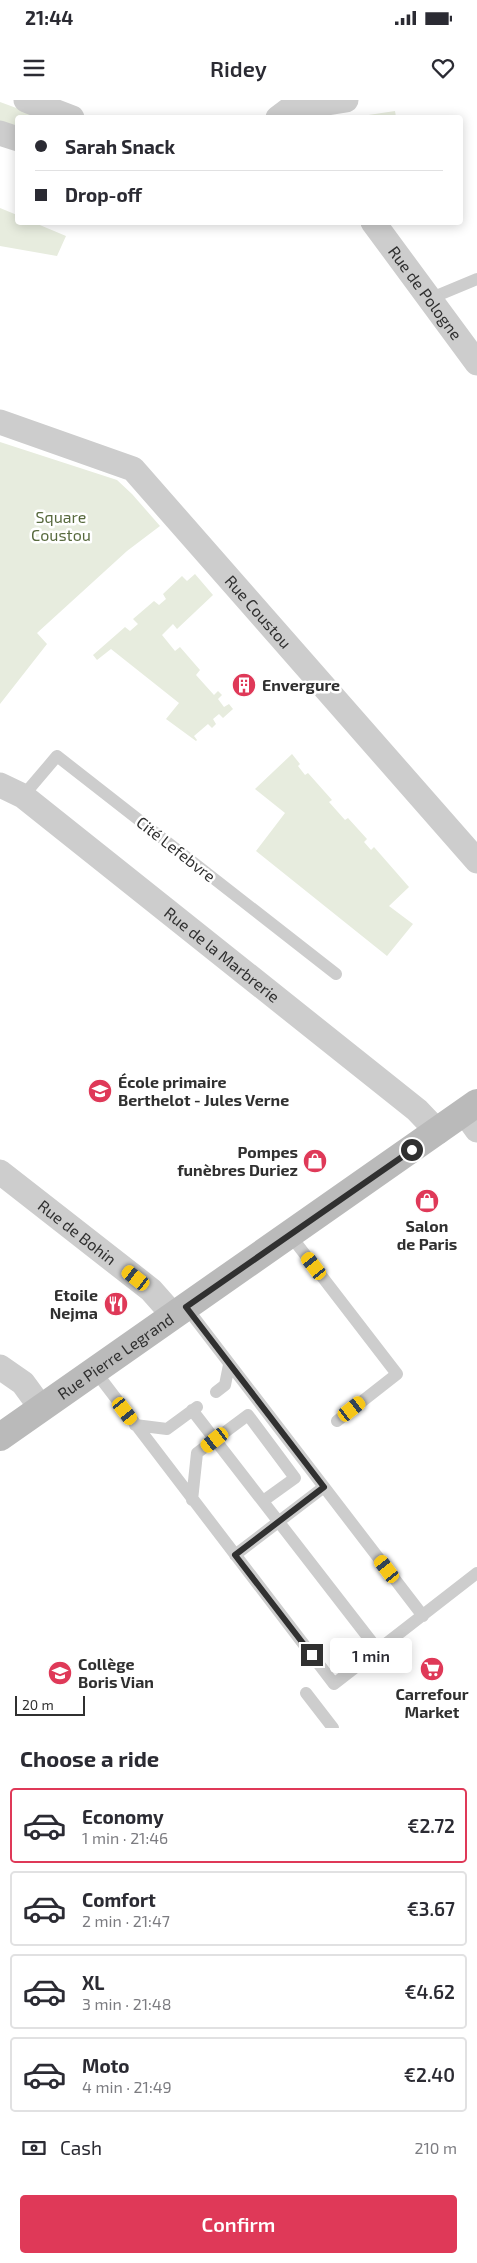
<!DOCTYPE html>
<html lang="en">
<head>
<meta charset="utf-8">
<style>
  :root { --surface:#fff; --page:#f7f7f7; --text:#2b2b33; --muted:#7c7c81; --line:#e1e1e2; --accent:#df3958 }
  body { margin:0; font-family:"Exo 2",sans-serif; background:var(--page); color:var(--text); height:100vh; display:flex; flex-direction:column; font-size:19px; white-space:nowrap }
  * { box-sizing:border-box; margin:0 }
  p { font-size:16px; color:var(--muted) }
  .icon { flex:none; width:28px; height:28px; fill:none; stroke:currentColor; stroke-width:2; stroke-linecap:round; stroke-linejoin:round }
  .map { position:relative; height:1628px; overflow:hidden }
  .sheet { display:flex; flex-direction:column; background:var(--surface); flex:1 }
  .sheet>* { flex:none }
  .hud { position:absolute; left:15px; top:15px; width:448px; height:110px; border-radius:5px; box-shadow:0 2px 12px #0003; display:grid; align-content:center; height:110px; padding:0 20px; background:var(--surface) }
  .scale { position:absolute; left:15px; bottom:12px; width:70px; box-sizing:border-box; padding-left:5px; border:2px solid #303030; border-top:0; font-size:14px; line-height:18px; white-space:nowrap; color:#303030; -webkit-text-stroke:4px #fff; paint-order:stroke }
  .end { position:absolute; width:22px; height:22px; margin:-11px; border:6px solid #303030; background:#fff; box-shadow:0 0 0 2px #fff }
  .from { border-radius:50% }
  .bubble { position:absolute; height:35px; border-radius:5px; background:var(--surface); box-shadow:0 2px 12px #0003; font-size:16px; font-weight:600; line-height:35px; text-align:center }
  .car { position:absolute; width:15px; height:30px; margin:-15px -8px; border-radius:6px; box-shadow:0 0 4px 1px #0007; background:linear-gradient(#f5c518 24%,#345 0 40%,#f5c518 0 76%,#345 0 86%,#f5c518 0) }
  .hud b { display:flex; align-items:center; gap:18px; height:48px; font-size:19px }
  .hud b+b { border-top:1px solid var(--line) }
  .hud i { width:12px; height:12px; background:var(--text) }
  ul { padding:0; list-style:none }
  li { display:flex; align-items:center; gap:15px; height:75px; margin:0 10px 8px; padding:0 10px; border:2px solid var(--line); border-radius:5px }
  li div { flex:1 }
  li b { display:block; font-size:19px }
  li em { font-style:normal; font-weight:600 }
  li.on { border-color:var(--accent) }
  li>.icon { width:45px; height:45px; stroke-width:1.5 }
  h2 { padding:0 20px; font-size:22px; line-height:60px }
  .pay { display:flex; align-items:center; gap:12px; height:55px; padding:0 20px; font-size:19px }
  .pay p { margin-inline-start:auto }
  .button { display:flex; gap:10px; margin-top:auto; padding:10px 20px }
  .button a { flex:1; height:58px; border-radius:5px; background:var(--accent); color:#fff; font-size:20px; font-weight:600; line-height:58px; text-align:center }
  .status { display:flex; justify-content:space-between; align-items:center; height:35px; padding:0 25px; background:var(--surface); direction:ltr }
  .status svg { height:14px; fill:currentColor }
  header { display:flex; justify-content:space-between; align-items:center; height:65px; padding:0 20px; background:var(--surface); font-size:22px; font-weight:600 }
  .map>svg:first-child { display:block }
</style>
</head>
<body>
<div class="status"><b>21:44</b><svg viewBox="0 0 49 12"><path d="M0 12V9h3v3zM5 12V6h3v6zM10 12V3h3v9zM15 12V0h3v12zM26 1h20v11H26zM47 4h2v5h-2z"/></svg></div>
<header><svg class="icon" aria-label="menu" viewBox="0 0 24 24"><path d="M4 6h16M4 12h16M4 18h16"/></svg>Ridey<svg class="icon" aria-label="heart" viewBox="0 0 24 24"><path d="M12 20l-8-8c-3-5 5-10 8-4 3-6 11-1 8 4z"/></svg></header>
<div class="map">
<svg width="477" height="1628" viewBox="0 0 477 1628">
  <rect width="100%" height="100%" fill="#fff"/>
  <path fill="#e7ecde" d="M 0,2 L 41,17 L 18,18 L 17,33 L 0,26 Z
    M 395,11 L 396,17 L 355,17 Z
    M 0,108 L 17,115 L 18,122 L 35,123 L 66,136 L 57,156 L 0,146 Z
    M 0,342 L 117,380 L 132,394 L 160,426 L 127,451 L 37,533 L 47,544 L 0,604 Z
    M 195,474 L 213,495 L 177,529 L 173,524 L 162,535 L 175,551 L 180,547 L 200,570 L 196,575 L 214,595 L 218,591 L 222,595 L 218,599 L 224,607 L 229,604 L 233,609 L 223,618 L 219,614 L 213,619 L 216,624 L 212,628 L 208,624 L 194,636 L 197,640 L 196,641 L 166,619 L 179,603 L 111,549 L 97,560 L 93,555 L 125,527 L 130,531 L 138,524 L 133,519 L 154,501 L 159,505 L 166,499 L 163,494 L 182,476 L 187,481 Z
    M 292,654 L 300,664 L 298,666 L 305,675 L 308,673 L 332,700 L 329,702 L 345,720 L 348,718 L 367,739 L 364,742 L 371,750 L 374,747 L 409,787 L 389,806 L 413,824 L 387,856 L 256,751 L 285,713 L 255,689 Z"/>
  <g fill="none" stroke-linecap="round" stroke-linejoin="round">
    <path stroke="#cdcdcd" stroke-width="12" d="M 429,199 L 477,179
      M 23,696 L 57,656 L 336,874
      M 290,1135 L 397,1274 L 337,1321
      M 186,1207 L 423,1516
      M 95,1271 L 334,1584 L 477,1473
      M 216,1292 L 225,1285 L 229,1265
      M 192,1310 L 378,1550
      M 135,1325 L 167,1329 L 197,1307
      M 192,1400 L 197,1353 L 248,1315 L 295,1378 L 263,1401
      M 235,1455 L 324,1387
      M 306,1593 L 333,1628"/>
    <g stroke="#cdcdcd" stroke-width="25">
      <path d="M 26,0 L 72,18"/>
      <path d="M 278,18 L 290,9 L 346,0"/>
      <path d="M 0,33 L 18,39"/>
      <path id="s1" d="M 373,122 L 477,263"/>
      <path id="s2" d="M 0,322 L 133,369 L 477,761"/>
      <path id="s3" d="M 0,685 L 23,696 L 417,1010 L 438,1032"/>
      <path d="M 464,1012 L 477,1030"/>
      <path id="s4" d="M 0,1072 L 151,1190 L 174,1216"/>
      <path d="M 0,1267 L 23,1283 L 42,1309"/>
    </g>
    <path stroke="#bababa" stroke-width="28" id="s5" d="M 0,1337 L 477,1003"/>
  </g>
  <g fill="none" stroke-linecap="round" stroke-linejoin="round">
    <path stroke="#303030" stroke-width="6" d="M 312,1555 L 235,1455 L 324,1387 L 186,1207 L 412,1050"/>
  </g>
  <defs>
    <g id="building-disc" transform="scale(1.25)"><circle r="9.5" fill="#df3958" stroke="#fff"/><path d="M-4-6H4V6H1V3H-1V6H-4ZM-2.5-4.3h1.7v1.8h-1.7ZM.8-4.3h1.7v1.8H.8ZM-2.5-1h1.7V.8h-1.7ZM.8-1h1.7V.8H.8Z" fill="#fff"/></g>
    <g id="school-disc" transform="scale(1.25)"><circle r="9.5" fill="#df3958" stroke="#fff"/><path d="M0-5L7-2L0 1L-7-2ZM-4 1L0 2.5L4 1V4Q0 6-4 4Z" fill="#fff"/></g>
    <g id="shop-disc" transform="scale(1.25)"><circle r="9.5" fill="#df3958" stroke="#fff"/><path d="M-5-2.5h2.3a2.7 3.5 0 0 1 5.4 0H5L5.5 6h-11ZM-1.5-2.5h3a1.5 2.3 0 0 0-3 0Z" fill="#fff"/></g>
    <g id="restaurant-disc" transform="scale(1.25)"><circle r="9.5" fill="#df3958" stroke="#fff"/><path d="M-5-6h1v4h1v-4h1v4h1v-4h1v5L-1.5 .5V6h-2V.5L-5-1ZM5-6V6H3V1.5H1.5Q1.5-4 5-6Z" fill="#fff"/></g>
    <g id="supermarket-disc" transform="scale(1.25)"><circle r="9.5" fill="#df3958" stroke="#fff"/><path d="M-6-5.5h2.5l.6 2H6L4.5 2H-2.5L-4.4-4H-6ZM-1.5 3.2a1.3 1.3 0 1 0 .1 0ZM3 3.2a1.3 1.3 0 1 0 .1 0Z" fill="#fff"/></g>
  </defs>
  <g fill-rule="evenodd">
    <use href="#building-disc" x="244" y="585"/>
    <use href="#school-disc" x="100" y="991"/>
    <use href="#shop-disc" x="315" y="1061"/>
    <use href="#shop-disc" x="427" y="1101"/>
    <use href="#restaurant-disc" x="116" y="1204"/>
    <use href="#supermarket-disc" x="432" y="1569"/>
    <use href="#school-disc" x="60" y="1573"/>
  </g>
  <g text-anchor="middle" stroke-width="5" stroke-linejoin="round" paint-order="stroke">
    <g font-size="16" fill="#303030" stroke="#fff">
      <text dy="6" stroke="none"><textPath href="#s1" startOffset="88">Rue de Pologne</textPath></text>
      <text dy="6" stroke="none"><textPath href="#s2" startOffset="331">Rue Coustou</textPath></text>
      <text transform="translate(176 749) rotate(38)" y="6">Cité Lefebvre</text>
      <text dy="6" stroke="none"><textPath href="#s3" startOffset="280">Rue de la Marbrerie</textPath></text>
      <text dy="6" stroke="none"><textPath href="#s4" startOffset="98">Rue de Bohin</textPath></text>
      <text dy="6" stroke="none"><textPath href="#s5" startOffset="141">Rue Pierre Legrand</textPath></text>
    </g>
    <g font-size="16" fill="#586a3e" stroke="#fff">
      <text x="61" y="423">Square<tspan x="61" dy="18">Coustou</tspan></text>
    </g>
    <g font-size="16" font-weight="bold" fill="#303030" stroke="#fff" text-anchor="start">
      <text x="262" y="591">Envergure</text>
      <text x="118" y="988">École primaire<tspan x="118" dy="18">Berthelot - Jules Verne</tspan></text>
      <text x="298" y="1058" text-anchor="end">Pompes<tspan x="298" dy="18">funèbres Duriez</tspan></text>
      <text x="427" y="1132" text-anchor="middle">Salon<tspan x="427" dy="18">de Paris</tspan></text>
      <text x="98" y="1201" text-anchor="end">Etoile<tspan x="98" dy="18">Nejma</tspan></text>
      <text x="78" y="1570">Collège<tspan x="78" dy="18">Boris Vian</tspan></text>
      <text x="432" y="1600" text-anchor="middle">Carrefour<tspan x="432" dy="18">Market</tspan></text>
    </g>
  </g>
</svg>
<div class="scale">20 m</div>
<i class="end from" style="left:412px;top:1050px"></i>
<i class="end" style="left:312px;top:1555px"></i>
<div class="bubble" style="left:330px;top:1538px;width:82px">1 min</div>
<i class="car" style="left:314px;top:1166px;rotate:323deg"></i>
<i class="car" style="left:136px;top:1178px;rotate:308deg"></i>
<i class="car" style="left:352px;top:1309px;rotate:52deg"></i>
<i class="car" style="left:125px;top:1311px;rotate:143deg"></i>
<i class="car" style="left:215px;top:1340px;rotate:232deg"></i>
<i class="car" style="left:387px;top:1469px;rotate:323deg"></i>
<div class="hud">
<b><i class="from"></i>Sarah Snack</b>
<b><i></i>Drop-off</b>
</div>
</div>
<section class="sheet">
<h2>Choose a ride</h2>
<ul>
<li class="on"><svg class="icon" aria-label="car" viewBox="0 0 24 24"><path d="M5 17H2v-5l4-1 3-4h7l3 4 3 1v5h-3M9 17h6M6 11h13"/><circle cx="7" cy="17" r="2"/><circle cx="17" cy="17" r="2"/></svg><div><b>Economy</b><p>1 min · 21:46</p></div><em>€2.72</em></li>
<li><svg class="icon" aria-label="car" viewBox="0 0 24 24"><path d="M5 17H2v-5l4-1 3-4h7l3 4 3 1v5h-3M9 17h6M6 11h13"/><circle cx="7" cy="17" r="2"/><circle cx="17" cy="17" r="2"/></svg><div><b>Comfort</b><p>2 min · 21:47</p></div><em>€3.67</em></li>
<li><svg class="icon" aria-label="car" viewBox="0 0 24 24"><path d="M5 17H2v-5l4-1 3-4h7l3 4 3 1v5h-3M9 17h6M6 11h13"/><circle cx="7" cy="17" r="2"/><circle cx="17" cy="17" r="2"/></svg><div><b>XL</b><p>3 min · 21:48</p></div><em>€4.62</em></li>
<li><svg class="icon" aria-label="car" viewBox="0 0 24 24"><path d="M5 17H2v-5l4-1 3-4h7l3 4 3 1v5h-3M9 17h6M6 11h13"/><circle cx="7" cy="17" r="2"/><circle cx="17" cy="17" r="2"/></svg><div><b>Moto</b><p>4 min · 21:49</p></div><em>€2.40</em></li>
</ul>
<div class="pay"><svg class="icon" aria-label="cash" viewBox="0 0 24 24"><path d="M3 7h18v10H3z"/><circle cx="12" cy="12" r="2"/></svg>Cash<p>210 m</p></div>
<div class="button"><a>Confirm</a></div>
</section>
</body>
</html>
